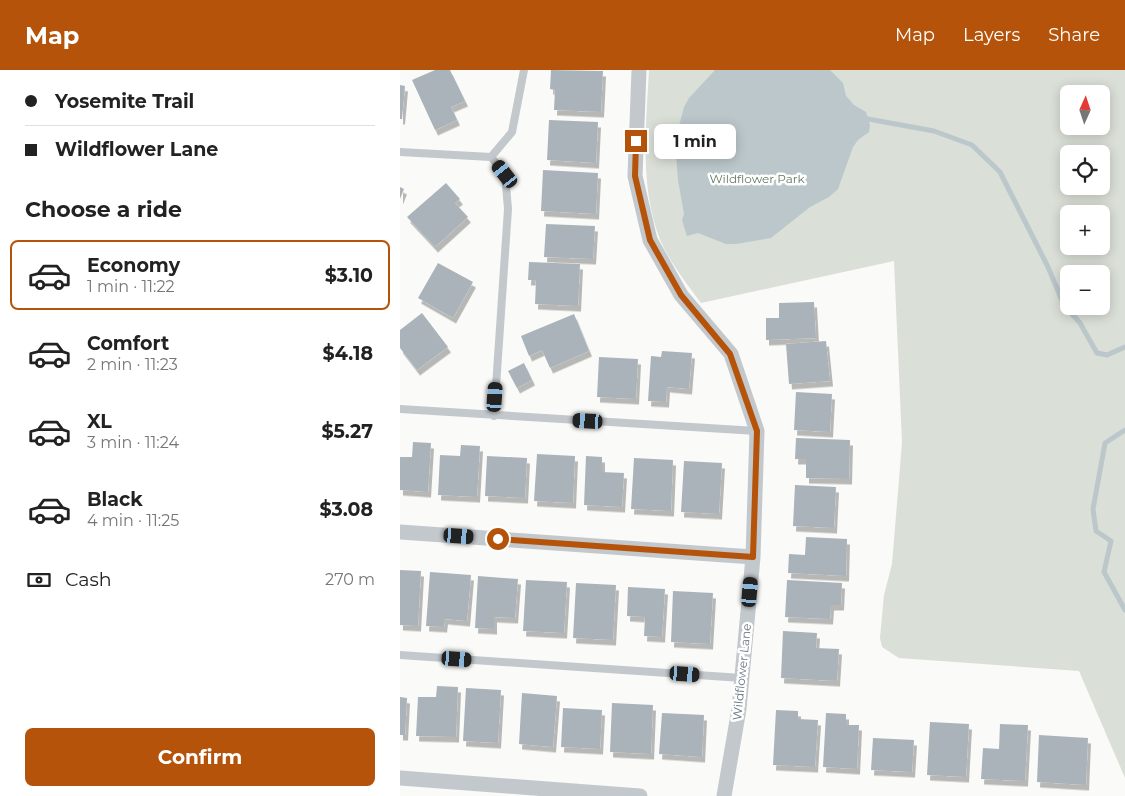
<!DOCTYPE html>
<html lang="en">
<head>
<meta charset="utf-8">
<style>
  :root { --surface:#fff; --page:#f2f2f2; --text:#222; --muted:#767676; --line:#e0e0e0; --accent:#b45309 }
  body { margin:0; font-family:Montserrat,sans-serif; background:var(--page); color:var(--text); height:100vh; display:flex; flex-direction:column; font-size:19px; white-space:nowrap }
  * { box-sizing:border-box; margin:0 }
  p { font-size:16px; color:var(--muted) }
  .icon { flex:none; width:28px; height:28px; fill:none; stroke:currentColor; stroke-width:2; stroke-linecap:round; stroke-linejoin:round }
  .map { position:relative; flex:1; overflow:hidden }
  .side { display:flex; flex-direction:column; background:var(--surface); width:400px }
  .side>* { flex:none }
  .banner { display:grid; align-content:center; height:110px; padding:0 25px; background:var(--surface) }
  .needle { width:32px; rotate:3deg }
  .tools { position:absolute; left:660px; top:15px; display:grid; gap:10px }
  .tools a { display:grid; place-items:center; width:50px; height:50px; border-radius:8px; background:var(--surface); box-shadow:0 2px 12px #0003; font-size:25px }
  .end { position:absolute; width:22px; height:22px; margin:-11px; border:6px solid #b45309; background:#fff; box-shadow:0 0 0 2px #fff }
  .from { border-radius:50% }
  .bubble { position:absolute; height:35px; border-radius:8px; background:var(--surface); box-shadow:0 2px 12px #0003; font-size:16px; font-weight:700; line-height:35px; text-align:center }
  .car { position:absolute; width:15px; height:30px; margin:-15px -8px; border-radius:6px; box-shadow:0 0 4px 1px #0007; background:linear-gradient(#222 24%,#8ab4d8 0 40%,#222 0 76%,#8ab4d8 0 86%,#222 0) }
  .banner b { display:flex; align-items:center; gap:18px; height:48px; font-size:19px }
  .banner b+b { border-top:1px solid var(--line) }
  .banner i { width:12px; height:12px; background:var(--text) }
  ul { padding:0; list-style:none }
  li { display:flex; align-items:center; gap:15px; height:70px; margin:0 10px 8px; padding:0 15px; border:2px solid transparent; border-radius:8px }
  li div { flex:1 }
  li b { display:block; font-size:19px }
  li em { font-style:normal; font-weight:700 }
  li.active { border-color:var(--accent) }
  li>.icon { width:45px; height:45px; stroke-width:1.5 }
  h2 { padding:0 25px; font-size:22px; line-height:60px }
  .pay { display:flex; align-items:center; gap:12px; height:55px; padding:0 25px; font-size:19px }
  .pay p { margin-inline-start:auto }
  .button { display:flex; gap:10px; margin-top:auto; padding:10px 25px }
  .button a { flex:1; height:58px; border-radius:8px; background:var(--accent); color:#fff; font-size:20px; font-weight:700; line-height:58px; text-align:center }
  header { display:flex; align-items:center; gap:30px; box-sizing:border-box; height:70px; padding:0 25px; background:var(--accent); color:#fff }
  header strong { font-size:24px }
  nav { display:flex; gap:28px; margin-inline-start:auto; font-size:18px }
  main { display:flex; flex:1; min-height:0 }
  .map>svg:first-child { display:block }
</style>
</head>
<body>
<header>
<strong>Map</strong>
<nav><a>Map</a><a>Layers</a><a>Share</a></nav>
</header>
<main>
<section class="side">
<div class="banner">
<b><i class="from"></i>Yosemite Trail</b>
<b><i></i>Wildflower Lane</b>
</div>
<h2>Choose a ride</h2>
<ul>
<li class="active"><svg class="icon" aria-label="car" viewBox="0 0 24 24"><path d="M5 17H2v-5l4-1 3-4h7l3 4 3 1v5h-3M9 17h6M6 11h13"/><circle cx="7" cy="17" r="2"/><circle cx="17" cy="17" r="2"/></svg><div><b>Economy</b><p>1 min · 11:22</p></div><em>$3.10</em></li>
<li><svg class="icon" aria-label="car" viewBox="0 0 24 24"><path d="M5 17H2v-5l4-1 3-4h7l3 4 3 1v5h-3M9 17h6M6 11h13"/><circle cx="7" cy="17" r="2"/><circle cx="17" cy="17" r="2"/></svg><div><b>Comfort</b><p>2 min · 11:23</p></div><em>$4.18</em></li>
<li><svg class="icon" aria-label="car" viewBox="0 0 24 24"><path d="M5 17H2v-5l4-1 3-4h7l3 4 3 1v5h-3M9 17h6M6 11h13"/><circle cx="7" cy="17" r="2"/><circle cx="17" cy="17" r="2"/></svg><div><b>XL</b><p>3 min · 11:24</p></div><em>$5.27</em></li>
<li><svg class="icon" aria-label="car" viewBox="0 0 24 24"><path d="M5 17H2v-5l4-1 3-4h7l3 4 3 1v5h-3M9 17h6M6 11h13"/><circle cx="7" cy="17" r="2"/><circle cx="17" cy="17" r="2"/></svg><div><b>Black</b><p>4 min · 11:25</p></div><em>$3.08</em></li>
</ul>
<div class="pay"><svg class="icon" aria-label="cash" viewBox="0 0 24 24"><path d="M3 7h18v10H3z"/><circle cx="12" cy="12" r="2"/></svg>Cash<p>270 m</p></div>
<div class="button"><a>Confirm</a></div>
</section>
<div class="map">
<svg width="725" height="726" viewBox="0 0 725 726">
  <defs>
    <filter id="shadow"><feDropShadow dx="3" dy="5.5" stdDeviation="0" flood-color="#0004"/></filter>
  </defs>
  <rect width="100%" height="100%" fill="#fafaf8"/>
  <path fill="#dadfd7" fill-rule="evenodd" d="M 249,0 L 725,0 L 725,708 L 679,601 L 499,588 L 482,577 L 480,568 L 484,525 L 492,494 L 502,373 L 494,191 L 301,233 C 287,214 271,194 261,172 C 239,117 246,57 249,0 ZM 669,24 L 701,24 L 701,56 L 669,56 ZM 669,84 L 701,84 L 701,116 L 669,116 ZM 669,144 L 701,144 L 701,176 L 669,176 ZM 669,204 L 701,204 L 701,236 L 669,236 Z"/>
  <path fill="#bbc7cb" d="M 315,0 L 430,0 L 443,13 L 446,26 L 454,35 L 466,42 L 470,55 L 469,62 L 458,70 L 453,77 L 438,119 L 429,127 L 410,137 L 371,168 L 336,174 L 326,174 L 298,163 L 287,166 L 282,150 L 284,144 L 278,110 L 275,71 L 284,37 L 289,28 Z"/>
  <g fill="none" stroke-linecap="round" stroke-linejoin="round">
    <path stroke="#bbc7cb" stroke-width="5" d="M 468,49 L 534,61 L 572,75 L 600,102 L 648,197 L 664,235 L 680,253 L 697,283 L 707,285 L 725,277
      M 725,360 L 705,373 L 693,439 L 696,461 L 711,471 L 704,502 L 725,540"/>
  </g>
  <path fill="#aab3b9" filter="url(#shadow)" d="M 35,0 L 50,0 L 65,31 L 51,37 L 57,50 L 35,60 L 12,10 Z
    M 151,0 L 203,1 L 201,42 L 154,40 L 155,20 L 150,19 Z
    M 0,15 L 5,16 L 2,49 L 0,49 Z
    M 149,50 L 198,52 L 196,93 L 147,90 Z
    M 143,100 L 198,103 L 196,144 L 141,141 Z
    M 46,113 L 60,129 L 55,133 L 68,147 L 35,177 L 7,147 Z
    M 0,117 L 4,119 L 0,129 Z
    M 146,154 L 195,156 L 193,189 L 144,187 Z
    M 129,192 L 180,194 L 178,236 L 135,234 L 136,210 L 128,210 Z
    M 38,193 L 73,212 L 53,248 L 18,228 Z
    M 414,232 L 416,268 L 366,270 L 366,248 L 379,248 L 379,233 Z
    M 22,243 L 48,277 L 17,300 L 0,278 L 0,260 Z
    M 174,244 L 189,281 L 150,298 L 142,280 L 129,286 L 121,266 Z
    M 426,271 L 430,311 L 389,314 L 386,274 Z
    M 262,281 L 292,283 L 289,319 L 267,317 L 266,332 L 248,331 L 251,286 L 261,287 Z
    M 199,287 L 238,289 L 236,329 L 197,327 Z
    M 124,293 L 132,310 L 117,318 L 108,301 Z
    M 396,322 L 432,324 L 430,362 L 394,360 Z
    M 396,368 L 450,370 L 449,409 L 406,408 L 406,389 L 395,389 Z
    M 13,372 L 31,373 L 28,422 L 0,420 L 0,387 L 12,387 Z
    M 61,375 L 80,376 L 77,427 L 38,425 L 40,385 L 60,386 Z
    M 137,384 L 175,386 L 173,433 L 134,431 Z
    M 87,386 L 127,388 L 125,428 L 85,426 Z
    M 186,386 L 202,387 L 202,402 L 224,403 L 222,437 L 184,435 Z
    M 234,388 L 273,390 L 271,441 L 231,439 Z
    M 284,391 L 322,393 L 319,444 L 281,442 Z
    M 395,415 L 436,417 L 434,458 L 393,456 Z
    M 406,467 L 447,469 L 446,506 L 388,503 L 389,484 L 405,485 Z
    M 0,500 L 21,501 L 18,556 L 0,555 Z
    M 30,502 L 71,505 L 67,551 L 45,549 L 44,557 L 26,556 Z
    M 78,506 L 118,509 L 115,548 L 94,547 L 94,559 L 75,558 Z
    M 126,510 L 167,512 L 164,563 L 123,561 Z
    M 387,510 L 442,513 L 441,535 L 431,535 L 430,549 L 385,547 Z
    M 176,513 L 216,515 L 213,570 L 173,568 Z
    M 228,517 L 265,519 L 262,567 L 244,566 L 245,547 L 227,546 Z
    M 273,521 L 313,523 L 310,574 L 271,572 Z
    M 383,561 L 417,563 L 416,578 L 439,579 L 437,611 L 381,608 Z
    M 37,616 L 58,617 L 56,667 L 16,666 L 18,627 L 36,627 Z
    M 66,618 L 101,620 L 98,673 L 63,671 Z
    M 122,623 L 157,626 L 153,677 L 119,674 Z
    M 0,627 L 7,628 L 5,665 L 0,665 Z
    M 212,633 L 253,635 L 251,684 L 210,682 Z
    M 163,638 L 202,640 L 200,679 L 161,677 Z
    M 376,640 L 398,641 L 398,649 L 418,650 L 415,697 L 373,695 Z
    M 262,643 L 304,645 L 302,687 L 259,684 Z
    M 426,643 L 446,644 L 446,655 L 459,655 L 457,699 L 423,697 Z
    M 530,652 L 569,654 L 566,707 L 527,705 Z
    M 600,654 L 628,655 L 625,711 L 581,709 L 583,678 L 599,679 Z
    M 639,665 L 688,668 L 686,715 L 637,712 Z
    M 473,668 L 514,670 L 512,702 L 471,700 Z"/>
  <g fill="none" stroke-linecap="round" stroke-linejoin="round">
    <path stroke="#c3c8cc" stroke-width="8" d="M 0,82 L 91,87 L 112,62 L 124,0
      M 91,87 L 105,104 L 108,139 L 94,346
      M 0,339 L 357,361
      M 0,585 L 342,608"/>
    <path stroke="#c3c8cc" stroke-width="15" d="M 239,0 L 235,106 L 250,170 L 281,225 L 331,284 L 357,361 L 353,487 L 339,639 L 324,726
      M 0,462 L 353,487
      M 0,708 L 240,726"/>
  </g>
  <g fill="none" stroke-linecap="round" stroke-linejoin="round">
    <path stroke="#b45309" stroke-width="6" d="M 98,469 L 353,487 L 357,361 L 330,284 L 281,225 L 250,170 L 235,106 L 236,71"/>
  </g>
  <g text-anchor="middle" stroke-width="5" stroke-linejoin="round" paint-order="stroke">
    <g font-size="12" fill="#687a64" stroke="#fff">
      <text x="357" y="113">Wildflower Park</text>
    </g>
    <g font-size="12" fill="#657683" stroke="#fff">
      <text transform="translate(342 602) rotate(-84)" y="4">Wildflower Lane</text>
    </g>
  </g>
</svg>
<div class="tools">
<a><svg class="needle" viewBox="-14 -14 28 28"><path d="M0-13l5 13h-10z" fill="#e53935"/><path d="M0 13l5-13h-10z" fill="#767676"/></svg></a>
<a><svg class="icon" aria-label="locate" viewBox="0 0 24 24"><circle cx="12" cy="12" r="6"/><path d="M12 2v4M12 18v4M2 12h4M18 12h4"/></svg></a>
<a>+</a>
<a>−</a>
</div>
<i class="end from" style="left:98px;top:469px"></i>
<i class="end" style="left:236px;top:71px"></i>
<div class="bubble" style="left:254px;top:54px;width:82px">1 min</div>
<i class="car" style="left:105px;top:104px;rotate:322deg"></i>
<i class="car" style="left:95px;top:327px;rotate:4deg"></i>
<i class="car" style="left:188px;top:351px;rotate:273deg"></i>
<i class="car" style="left:59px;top:466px;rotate:94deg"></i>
<i class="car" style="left:350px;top:522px;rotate:5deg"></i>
<i class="car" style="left:57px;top:589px;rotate:94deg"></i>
<i class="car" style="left:285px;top:604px;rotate:94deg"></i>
</div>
</main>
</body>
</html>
